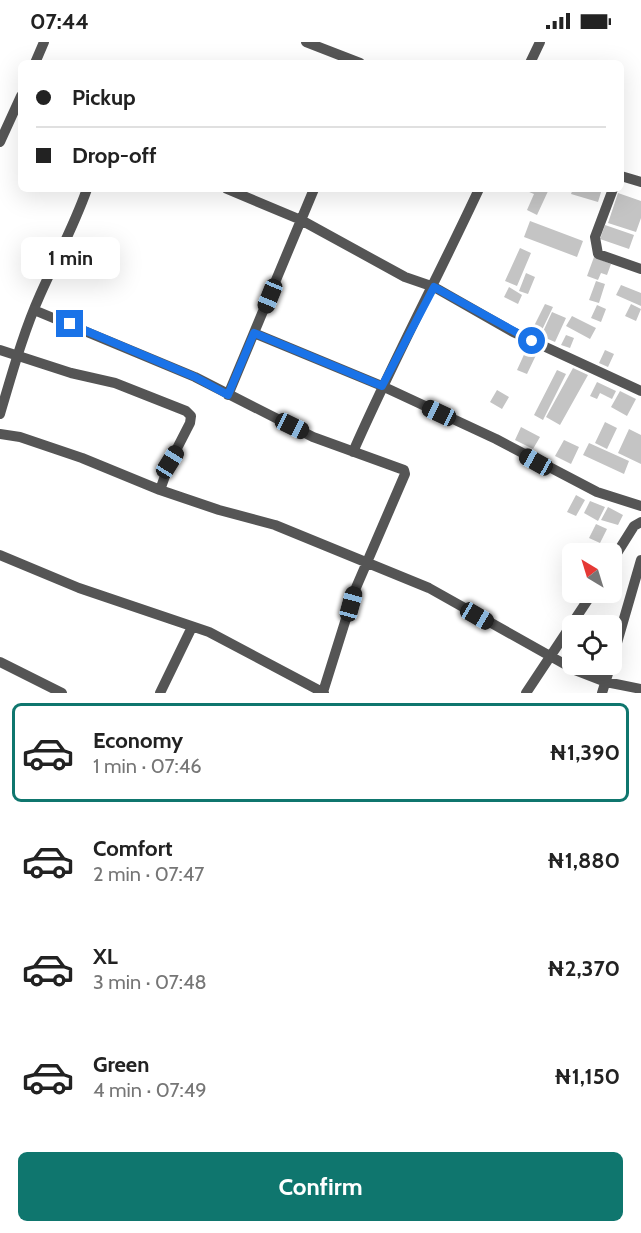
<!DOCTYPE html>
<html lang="en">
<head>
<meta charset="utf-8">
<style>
  :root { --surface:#fff; --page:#f2f2f2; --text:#222; --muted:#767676; --line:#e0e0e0; --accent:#0f766e }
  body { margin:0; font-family:Cabin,sans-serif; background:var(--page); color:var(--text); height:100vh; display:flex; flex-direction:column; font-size:22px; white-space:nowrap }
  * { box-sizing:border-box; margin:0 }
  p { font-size:20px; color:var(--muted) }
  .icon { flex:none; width:33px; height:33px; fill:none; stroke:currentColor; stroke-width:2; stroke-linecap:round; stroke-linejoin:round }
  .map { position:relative; height:651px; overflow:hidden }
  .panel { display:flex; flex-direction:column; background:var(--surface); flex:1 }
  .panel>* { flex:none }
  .banner { position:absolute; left:18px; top:18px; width:606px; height:132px; border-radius:9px; box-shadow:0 6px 24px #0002; display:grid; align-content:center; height:132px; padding:0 18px; background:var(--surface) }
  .needle { width:39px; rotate:322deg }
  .buttons { position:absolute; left:562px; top:501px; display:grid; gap:12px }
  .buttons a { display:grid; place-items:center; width:60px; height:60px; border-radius:9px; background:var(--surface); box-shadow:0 6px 24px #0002; font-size:30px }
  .end { position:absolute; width:27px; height:27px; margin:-14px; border:8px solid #1a73e8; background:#fff; box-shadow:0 0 0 3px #fff }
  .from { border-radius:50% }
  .bubble { position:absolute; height:42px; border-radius:9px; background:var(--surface); box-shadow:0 6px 24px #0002; font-size:20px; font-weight:800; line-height:42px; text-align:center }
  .car { position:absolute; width:18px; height:36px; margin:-18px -9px; border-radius:8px; box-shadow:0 0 4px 2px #0007; background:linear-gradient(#222 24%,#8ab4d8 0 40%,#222 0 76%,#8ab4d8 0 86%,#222 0) }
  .banner b { display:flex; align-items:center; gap:21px; height:57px; font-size:22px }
  .banner b+b { border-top:2px solid var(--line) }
  .banner i { width:15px; height:15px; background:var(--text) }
  ul { padding:10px 0 0; list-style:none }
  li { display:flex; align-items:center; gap:18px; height:99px; margin:0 12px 9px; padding:0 6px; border:3px solid transparent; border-radius:9px }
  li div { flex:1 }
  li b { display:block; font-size:22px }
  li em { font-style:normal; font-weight:800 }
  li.on { border-color:var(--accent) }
  li>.icon { width:54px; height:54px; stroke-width:1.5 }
  .action { display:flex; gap:12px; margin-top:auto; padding:12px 18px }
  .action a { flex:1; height:69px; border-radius:9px; background:var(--accent); color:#fff; font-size:24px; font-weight:800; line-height:69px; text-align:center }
  .status { display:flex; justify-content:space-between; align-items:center; height:42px; padding:0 30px; background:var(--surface); direction:ltr }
  .status svg { height:16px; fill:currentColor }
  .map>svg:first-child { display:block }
</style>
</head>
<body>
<div class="status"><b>07:44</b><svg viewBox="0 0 49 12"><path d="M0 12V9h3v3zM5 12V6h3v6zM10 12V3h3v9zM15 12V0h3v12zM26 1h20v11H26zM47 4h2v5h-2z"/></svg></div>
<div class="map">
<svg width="641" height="651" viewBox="0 0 641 651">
  <rect width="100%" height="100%" fill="#fff"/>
  <path fill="#c4c4c4" d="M 522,147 L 549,147 L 537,173 L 527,168 L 534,152 Z
    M 573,147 L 602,147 L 598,160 L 571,152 Z
    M 618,151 L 641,159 L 641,176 L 636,190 L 608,181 Z
    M 530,179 L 583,199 L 577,215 L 524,195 Z
    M 605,183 L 634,193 L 629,207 L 600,197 Z
    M 520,206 L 531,211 L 517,244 L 505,239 Z
    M 594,215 L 611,222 L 607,233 L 601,231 L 598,238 L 587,234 Z
    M 526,231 L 535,235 L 528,252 L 519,249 Z
    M 596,239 L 605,242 L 599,261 L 589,258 Z
    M 621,243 L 641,251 L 641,264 L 616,253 Z
    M 509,245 L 522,253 L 518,262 L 504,255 Z
    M 545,262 L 553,265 L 541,290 L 533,286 Z
    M 631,262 L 641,267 L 636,279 L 625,274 Z
    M 597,263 L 606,267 L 601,280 L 591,276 Z
    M 552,270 L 566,276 L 555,300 L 541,294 Z
    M 572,274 L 596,286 L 590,297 L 566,284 Z
    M 566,293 L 574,296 L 570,306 L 561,303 Z
    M 527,306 L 537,311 L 527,332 L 517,328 Z
    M 605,308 L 614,312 L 608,325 L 599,321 Z
    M 573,326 L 588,333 L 560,383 L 546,375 Z
    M 557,328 L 566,332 L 543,378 L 534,373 Z
    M 597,340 L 616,349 L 612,357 L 600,351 L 597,357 L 590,354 Z
    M 497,348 L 509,355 L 502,367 L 490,360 Z
    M 620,349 L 636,357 L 627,374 L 611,365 Z
    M 605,380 L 617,386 L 607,407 L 595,401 Z
    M 521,385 L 540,395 L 533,407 L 515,398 Z
    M 629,387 L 641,393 L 641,422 L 618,411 Z
    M 564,398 L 579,405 L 571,422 L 555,414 Z
    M 589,401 L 629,419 L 624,432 L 583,413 Z
    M 576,453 L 585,458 L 576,474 L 567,470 Z
    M 590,459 L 605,465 L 598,479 L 584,471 Z
    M 608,465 L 623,473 L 618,483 L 601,478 Z
    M 596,482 L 607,487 L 600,501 L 589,496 Z"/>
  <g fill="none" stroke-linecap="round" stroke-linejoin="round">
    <path stroke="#555" stroke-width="10" d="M 306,0 L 360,21
      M 35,21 L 44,0
      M 530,21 L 540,0
      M 0,100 L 21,54
      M 621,134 L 641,140
      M 227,147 L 301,178 L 405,235 L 434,245 L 513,290 L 641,349
      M 613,147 L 595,195 L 598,212 L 641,227
      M 34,268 L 195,335 L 313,395 L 404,428 L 405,432 L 355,548 L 323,650
      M 254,291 L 382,344 L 496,397 L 597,450 L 641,464
      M 0,308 L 71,331 L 115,341 L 186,369 L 191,374 L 190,381 L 170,420 L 160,448
      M 228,353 L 314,147
      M 0,372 C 12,332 23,291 40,253 C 56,217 74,184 87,147
      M 0,392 L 20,395 L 82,416 L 160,448 L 219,468 L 275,483 L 429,546 L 575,628 L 606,640 L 641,647
      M 353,410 C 392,321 438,235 479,147
      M 0,513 L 79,546 L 209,590 L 324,651
      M 612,519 L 634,484 L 641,480
      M 612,618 L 641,518
      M 0,620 L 62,651
      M 160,651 L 192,585
      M 526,651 L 593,550
      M 602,651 L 611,622"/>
  </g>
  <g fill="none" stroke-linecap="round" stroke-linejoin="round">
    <path stroke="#1a73e8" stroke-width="8" d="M 70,282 L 195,335 L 228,353 L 254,291 L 382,344 L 434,245 L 532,299"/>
  </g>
</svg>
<div class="buttons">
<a><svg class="needle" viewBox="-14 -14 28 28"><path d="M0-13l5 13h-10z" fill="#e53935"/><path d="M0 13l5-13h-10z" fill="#767676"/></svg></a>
<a><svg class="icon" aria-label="locate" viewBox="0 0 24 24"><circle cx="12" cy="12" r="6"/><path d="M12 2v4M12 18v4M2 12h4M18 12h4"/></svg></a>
</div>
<i class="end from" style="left:532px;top:299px"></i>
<i class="end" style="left:70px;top:282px"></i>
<div class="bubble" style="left:21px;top:195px;width:99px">1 min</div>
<i class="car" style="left:270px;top:254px;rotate:202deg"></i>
<i class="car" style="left:439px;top:371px;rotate:295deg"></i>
<i class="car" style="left:292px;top:384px;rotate:116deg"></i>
<i class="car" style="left:170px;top:420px;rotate:32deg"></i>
<i class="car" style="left:536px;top:420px;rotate:299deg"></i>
<i class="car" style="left:351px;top:562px;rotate:15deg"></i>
<i class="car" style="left:477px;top:574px;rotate:120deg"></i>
<div class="banner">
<b><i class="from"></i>Pickup</b>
<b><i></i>Drop-off</b>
</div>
</div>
<section class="panel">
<ul>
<li class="on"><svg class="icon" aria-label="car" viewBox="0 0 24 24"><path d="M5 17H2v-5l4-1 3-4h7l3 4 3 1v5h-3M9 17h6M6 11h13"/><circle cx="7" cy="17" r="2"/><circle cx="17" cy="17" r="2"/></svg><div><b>Economy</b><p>1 min · 07:46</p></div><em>₦1,390</em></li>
<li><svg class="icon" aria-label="car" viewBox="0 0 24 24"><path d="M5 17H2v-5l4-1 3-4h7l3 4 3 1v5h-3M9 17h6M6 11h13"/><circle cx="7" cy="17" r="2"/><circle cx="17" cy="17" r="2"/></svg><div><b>Comfort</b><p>2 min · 07:47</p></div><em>₦1,880</em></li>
<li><svg class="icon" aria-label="car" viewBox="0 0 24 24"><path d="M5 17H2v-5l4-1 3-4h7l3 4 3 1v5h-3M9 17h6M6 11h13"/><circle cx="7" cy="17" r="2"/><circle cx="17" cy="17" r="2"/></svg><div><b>XL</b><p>3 min · 07:48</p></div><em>₦2,370</em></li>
<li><svg class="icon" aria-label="car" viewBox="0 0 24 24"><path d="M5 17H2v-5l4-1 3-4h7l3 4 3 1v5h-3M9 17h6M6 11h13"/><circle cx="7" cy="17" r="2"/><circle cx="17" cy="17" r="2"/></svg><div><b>Green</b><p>4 min · 07:49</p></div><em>₦1,150</em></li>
</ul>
<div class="action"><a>Confirm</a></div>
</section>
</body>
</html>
